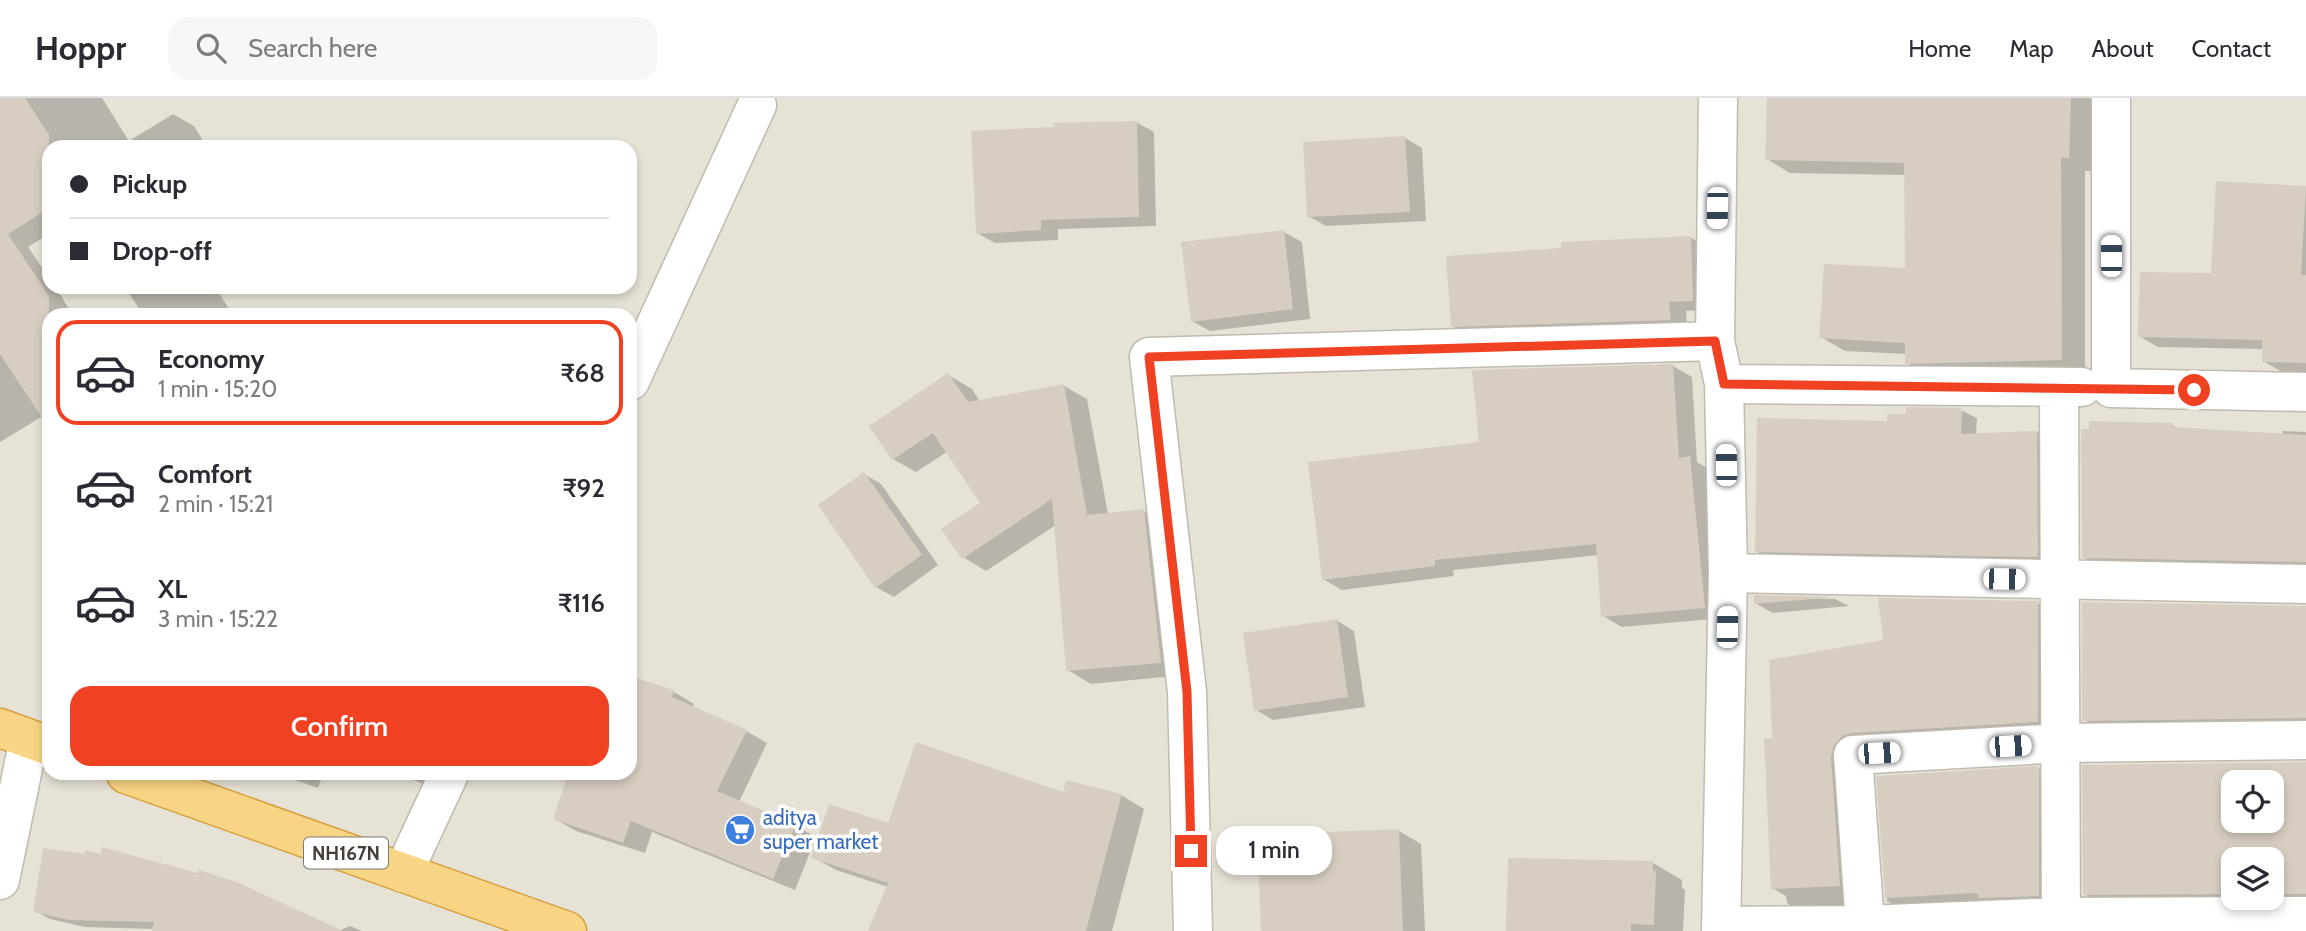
<!DOCTYPE html>
<html lang="en">
<head>
<meta charset="utf-8">
<style>
  :root { --surface:#fff; --page:#f7f7f7; --text:#2b2b33; --muted:#7c7c81; --line:#e1e1e2; --accent:#f04222 }
  body { margin:0; font-family:Cabin,sans-serif; background:var(--page); color:var(--text); height:100vh; display:flex; flex-direction:column; font-size:26px; white-space:nowrap }
  * { box-sizing:border-box; margin:0 }
  p { font-size:23px; color:var(--muted) }
  .icon { flex:none; width:38px; height:38px; fill:none; stroke:currentColor; stroke-width:2; stroke-linecap:round; stroke-linejoin:round }
  .map { position:relative; flex:1; overflow:hidden }
  .panel { position:absolute; left:42px; top:210px; width:595px; height:472px; display:flex; flex-direction:column; background:var(--surface); border-radius:21px; box-shadow:0 4px 10px #0003 }
  .panel>* { flex:none }
  .guide { position:absolute; left:42px; top:42px; width:595px; height:154px; border-radius:21px; box-shadow:0 4px 10px #0003; display:grid; align-content:center; height:154px; padding:0 28px; background:var(--surface) }
  .fabs { position:absolute; left:2221px; top:672px; display:grid; gap:14px }
  .fabs a { display:grid; place-items:center; width:63px; height:63px; border-radius:14px; background:var(--surface); box-shadow:0 4px 10px #0003; font-size:35px }
  .end { position:absolute; width:32px; height:32px; margin:-16px; border:9px solid #f04222; background:#fff; box-shadow:0 0 0 4px #fff }
  .from { border-radius:50% }
  .bubble { position:absolute; height:49px; border-radius:21px; background:var(--surface); box-shadow:0 4px 10px #0003; font-size:23px; font-weight:600; line-height:49px; text-align:center }
  .car { position:absolute; width:21px; height:42px; margin:-21px -10px; border-radius:9px; box-shadow:0 0 5px 2px #0007; background:linear-gradient(#fff 24%,#345 0 40%,#fff 0 76%,#345 0 86%,#fff 0) }
  .guide b { display:flex; align-items:center; gap:24px; height:66px; font-size:26px }
  .guide b+b { border-top:2px solid var(--line) }
  .guide i { width:18px; height:18px; background:var(--text) }
  ul { padding:12px 0 0; list-style:none }
  li { display:flex; align-items:center; gap:21px; height:105px; margin:0 14px 10px; padding:0 14px; border:4px solid transparent; border-radius:21px }
  li div { flex:1 }
  li b { display:block; font-size:26px }
  li em { font-style:normal; font-weight:600 }
  li.active { border-color:var(--accent) }
  li>.icon { width:63px; height:63px; stroke-width:1.5 }
  .primary-button { display:flex; gap:14px; margin-top:auto; padding:14px 28px }
  .primary-button a { flex:1; height:80px; border-radius:21px; background:var(--accent); color:#fff; font-size:28px; font-weight:600; line-height:80px; text-align:center }
  header { display:flex; align-items:center; gap:42px; box-sizing:border-box; height:98px; padding:0 35px; background:var(--surface); border-bottom:2px solid var(--line) }
  header strong { font-size:33px }
  nav { display:flex; gap:38px; margin-inline-start:auto; font-size:24px }
  .search { width:490px; height:63px; background:var(--page); display:flex; align-items:center; gap:18px; box-sizing:border-box; padding:0 24px; border-radius:21px; color:var(--muted); font-size:26px }
  .map>svg:first-child { display:block }
</style>
</head>
<body>
<header>
<strong>Hoppr</strong>
<div class="search"><svg class="icon" aria-label="search" viewBox="0 0 24 24"><circle cx="10" cy="10" r="6"/><path d="M15 15l6 6"/></svg>Search here</div>
<nav><a>Home</a><a>Map</a><a>About</a><a>Contact</a></nav>
</header>
<div class="map">
<svg width="2306" height="833" viewBox="0 0 2306 833">
  <rect width="100%" height="100%" fill="#f3f0e8"/>
  <path fill="#e7e2d6" fill-rule="evenodd" d="M 0,0 L 2306,0 L 2306,833 L 0,833 ZM 49,49 L 630,49 L 630,189 L 49,189 ZM 49,217 L 630,217 L 630,676 L 49,676 ZM 2233,684 L 2272,684 L 2272,723 L 2233,723 ZM 2233,761 L 2272,761 L 2272,800 L 2233,800 Z"/>
  <path fill="#0003" fill-rule="evenodd" d="M 0,0 L 102,0 L 129,43 L 173,16 L 194,28 L 207,49 L 49,49 L 49,136 L 28,149 L 49,180 L 49,189 L 55,189 L 73,217 L 49,217 L 49,327 L 43,318 L 0,344 Z
    M 1768,0 L 2095,0 L 2093,73 L 2085,73 L 2085,275 L 1931,278 L 1907,265 L 1907,256 L 1845,253 L 1821,239 L 1907,171 L 1906,77 L 1790,75 L 1767,61 Z
    M 1136,24 L 1154,34 L 1156,128 L 1058,131 L 1058,142 L 995,145 L 977,135 Z
    M 1405,40 L 1422,50 L 1426,123 L 1326,128 L 1308,118 Z
    M 2218,85 L 2306,89 L 2306,274 L 2282,274 L 2263,263 L 2264,251 L 2158,249 L 2139,238 L 2213,177 Z
    M 1284,134 L 1302,144 L 1310,221 L 1210,233 L 1192,223 Z
    M 1690,139 L 1708,150 L 1710,212 L 1686,213 L 1687,232 L 1470,238 L 1452,228 Z
    M 125,189 L 215,189 L 233,217 L 143,217 Z
    M 353,213 L 361,217 L 342,217 Z
    M 1673,268 L 1692,279 L 1697,364 L 1709,371 L 1724,520 L 1622,529 L 1603,518 L 1599,457 L 1453,472 L 1454,478 L 1342,492 L 1323,481 L 1481,345 Z
    M 948,277 L 972,291 L 980,304 L 1064,288 L 1087,301 L 1108,416 L 1144,413 L 1167,427 L 1184,577 L 1091,586 L 1068,572 L 1056,427 L 986,473 L 963,459 L 982,406 L 947,354 L 916,374 L 893,361 Z
    M 1961,312 L 1977,320 L 1976,337 L 2037,334 L 2052,343 L 2053,467 L 1772,462 L 1756,453 L 1888,324 Z
    M 2172,327 L 2180,332 L 2283,337 L 2283,333 L 2306,334 L 2306,473 L 2101,469 L 2083,459 Z
    M 864,376 L 881,386 L 938,467 L 894,499 L 876,489 Z
    M 1756,499 L 1835,501 L 1849,508 L 1773,515 L 1755,505 Z
    M 2037,505 L 2055,515 L 2055,634 L 1870,644 L 1858,814 L 1804,815 L 1787,805 L 1786,798 L 1772,790 L 1774,642 L 1885,544 Z
    M 2306,510 L 2306,629 L 2101,632 L 2084,622 Z
    M 1336,522 L 1354,533 L 1365,609 L 1273,622 L 1256,612 Z
    M 630,580 L 674,594 L 694,606 L 693,610 L 746,633 L 767,645 L 739,704 L 795,727 L 816,739 L 795,792 L 652,734 L 645,755 L 576,733 L 555,721 L 570,676 L 630,676 Z
    M 2306,666 L 2306,805 L 2102,806 L 2084,796 L 2084,668 ZM 2233,684 L 2272,684 L 2272,723 L 2233,723 ZM 2233,761 L 2272,761 L 2272,800 L 2233,800 Z
    M 2038,670 L 2056,680 L 2056,807 L 1905,813 L 1887,803 L 1878,679 Z
    M 278,676 L 323,676 L 318,690 Z
    M 399,676 L 456,676 L 445,695 Z
    M 1064,696 L 1121,697 L 1144,711 L 1112,833 L 870,833 L 888,789 L 836,772 L 813,759 Z
    M 1399,733 L 1421,746 L 1425,833 L 1263,833 Z
    M 1653,765 L 1682,782 L 1682,790 L 1685,792 L 1683,833 L 1508,833 Z
    M 35,813 L 338,833 L 350,828 L 362,833 L 220,833 L 85,829 L 50,821 Z"/>
  <path fill="#d7cec1" fill-rule="evenodd" d="M 0,0 L 25,0 L 49,37 L 49,110 L 8,136 L 49,198 L 49,330 L 0,256 Z
    M 1767,0 L 2071,0 L 2069,60 L 2061,60 L 2062,262 L 1905,266 L 1905,245 L 1819,240 L 1824,166 L 1905,170 L 1904,65 L 1765,62 Z
    M 1137,23 L 1139,119 L 1041,122 L 1041,132 L 976,136 L 971,33 L 1054,29 L 1054,25 Z
    M 1405,38 L 1410,114 L 1307,119 L 1303,44 Z
    M 2216,83 L 2306,88 L 2301,177 L 2306,177 L 2306,265 L 2262,264 L 2262,242 L 2138,239 L 2140,174 L 2211,175 Z
    M 1284,132 L 1293,211 L 1191,224 L 1181,144 Z
    M 1691,138 L 1693,203 L 1669,204 L 1671,222 L 1451,229 L 1446,158 L 1561,150 L 1561,144 Z
    M 1673,266 L 1679,360 L 1690,358 L 1705,510 L 1601,519 L 1596,446 L 1435,462 L 1435,468 L 1322,482 L 1308,364 L 1479,344 L 1472,272 Z
    M 948,275 L 968,304 L 1064,286 L 1087,417 L 1144,411 L 1161,565 L 1066,573 L 1052,401 L 962,461 L 941,431 L 980,405 L 933,335 L 892,362 L 869,328 Z
    M 1906,309 L 1962,310 L 1961,336 L 2037,333 L 2038,459 L 1755,454 L 1757,320 L 1887,323 L 1887,316 L 1906,316 Z
    M 2089,323 L 2172,325 L 2172,329 L 2306,337 L 2306,464 L 2082,460 L 2081,331 L 2089,331 Z
    M 864,374 L 922,457 L 875,490 L 818,407 Z
    M 1754,497 L 1835,499 L 1754,506 Z
    M 1878,500 L 2038,503 L 2038,624 L 1852,635 L 1842,638 L 1834,647 L 1831,659 L 1840,788 L 1771,791 L 1764,641 L 1772,640 L 1769,562 L 1883,542 Z
    M 2082,504 L 2306,508 L 2306,620 L 2082,623 Z
    M 1337,521 L 1348,599 L 1254,613 L 1243,535 Z
    M 630,578 L 674,592 L 672,599 L 747,632 L 717,693 L 796,726 L 773,781 L 631,723 L 623,745 L 553,721 L 568,676 L 630,676 Z
    M 916,644 L 1063,694 L 1066,682 L 1122,696 L 1086,833 L 868,833 L 888,785 L 811,760 L 829,706 L 888,725 Z
    M 2306,664 L 2306,796 L 2272,796 L 2272,761 L 2233,761 L 2233,796 L 2083,797 L 2082,667 ZM 2233,684 L 2272,684 L 2272,723 L 2233,723 Z
    M 2039,668 L 2039,798 L 1978,800 L 1978,796 L 1974,795 L 1885,800 L 1876,678 Z
    M 1399,731 L 1403,833 L 1261,833 L 1257,737 Z
    M 102,749 L 197,775 L 199,772 L 239,785 L 343,833 L 152,833 L 154,824 L 69,822 L 33,814 L 43,750 L 85,756 L 85,752 L 101,756 Z
    M 1508,760 L 1653,763 L 1653,773 L 1656,773 L 1654,827 L 1631,826 L 1631,833 L 1506,833 Z"/>
  <g fill="none" stroke-linecap="round" stroke-linejoin="round">
    <g stroke="#c1baae" stroke-width="41">
      <path id="minor" d="M 2111,0 L 2111,290 L 2306,294
        M 1715,243 L 1724,286 L 1728,475 L 2306,486
        M 630,283 L 757,7
        M 1724,286 L 2082,289
        M 2059,289 L 2061,833
        M 403,775 L 449,676
        M 0,782 L 29,641
        M 1865,827 L 2061,819 L 2306,818
        M 1721,828 L 1865,827 L 1853,657 L 2062,645 L 2306,642
        M 1193,833 L 1187,594 L 1149,259 L 1715,243 L 1718,0
        M 1721,833 L 1728,475"/>
    </g>
    <g stroke="#d6a03e" stroke-width="41">
      <path id="trunk" d="M 0,630 L 49,648
        M 126,676 L 567,833"/>
    </g>
    <use href="#minor" stroke="#fff" stroke-width="38"/>
    <use href="#trunk" stroke="#f8d584" stroke-width="38"/>
  </g>
  <g fill="none" stroke-linecap="round" stroke-linejoin="round">
    <path stroke="#f04222" stroke-width="9" d="M 1191,753 L 1187,594 L 1149,259 L 1715,243 L 1724,286 L 2194,292"/>
  </g>
  <defs>
    <g id="supermarket-disc" transform="scale(1.575)"><circle r="9.5" fill="#3f7fe0" stroke="#fff"/><path d="M-6-5.5h2.5l.6 2H6L4.5 2H-2.5L-4.4-4H-6ZM-1.5 3.2a1.3 1.3 0 1 0 .1 0ZM3 3.2a1.3 1.3 0 1 0 .1 0Z" fill="#fff"/></g>
  </defs>
  <g fill-rule="evenodd">
    <use href="#supermarket-disc" x="740" y="732"/>
  </g>
  <g text-anchor="middle" stroke-width="7" stroke-linejoin="round" paint-order="stroke">
    <rect fill="#fff" stroke="#7e7973" stroke-width="2" x="304" y="739.5" width="84" height="31" rx="5"/>
    <g font-size="19" font-weight="bold" fill="#464037">
      <text x="346" y="762">NH167N</text>
    </g>
    <g font-size="21" fill="#366cbe" stroke="#fff" text-anchor="start">
      <text x="763" y="727">aditya<tspan x="763" dy="24">super market</tspan></text>
    </g>
  </g>
</svg>
<div class="fabs">
<a><svg class="icon" aria-label="locate" viewBox="0 0 24 24"><circle cx="12" cy="12" r="6"/><path d="M12 2v4M12 18v4M2 12h4M18 12h4"/></svg></a>
<a><svg class="icon" aria-label="layers" viewBox="0 0 24 24"><path d="M12 4l9 5-9 5-9-5zM3 14l9 5 9-5"/></svg></a>
</div>
<i class="end from" style="left:2194px;top:292px"></i>
<i class="end" style="left:1191px;top:753px"></i>
<div class="bubble" style="left:1216px;top:728px;width:116px">1 min</div>
<i class="car" style="left:1717px;top:110px;rotate:181deg"></i>
<i class="car" style="left:2111px;top:158px;rotate:0deg"></i>
<i class="car" style="left:1726px;top:367px;rotate:359deg"></i>
<i class="car" style="left:2004px;top:481px;rotate:91deg"></i>
<i class="car" style="left:1727px;top:529px;rotate:1deg"></i>
<i class="car" style="left:2010px;top:648px;rotate:87deg"></i>
<i class="car" style="left:1879px;top:655px;rotate:87deg"></i>
<div class="guide">
<b><i class="from"></i>Pickup</b>
<b><i></i>Drop-off</b>
</div>
<section class="panel">
<ul>
<li class="active"><svg class="icon" aria-label="car" viewBox="0 0 24 24"><path d="M5 17H2v-5l4-1 3-4h7l3 4 3 1v5h-3M9 17h6M6 11h13"/><circle cx="7" cy="17" r="2"/><circle cx="17" cy="17" r="2"/></svg><div><b>Economy</b><p>1 min · 15:20</p></div><em>₹68</em></li>
<li><svg class="icon" aria-label="car" viewBox="0 0 24 24"><path d="M5 17H2v-5l4-1 3-4h7l3 4 3 1v5h-3M9 17h6M6 11h13"/><circle cx="7" cy="17" r="2"/><circle cx="17" cy="17" r="2"/></svg><div><b>Comfort</b><p>2 min · 15:21</p></div><em>₹92</em></li>
<li><svg class="icon" aria-label="car" viewBox="0 0 24 24"><path d="M5 17H2v-5l4-1 3-4h7l3 4 3 1v5h-3M9 17h6M6 11h13"/><circle cx="7" cy="17" r="2"/><circle cx="17" cy="17" r="2"/></svg><div><b>XL</b><p>3 min · 15:22</p></div><em>₹116</em></li>
</ul>
<div class="primary-button"><a>Confirm</a></div>
</section>
</div>
</body>
</html>
